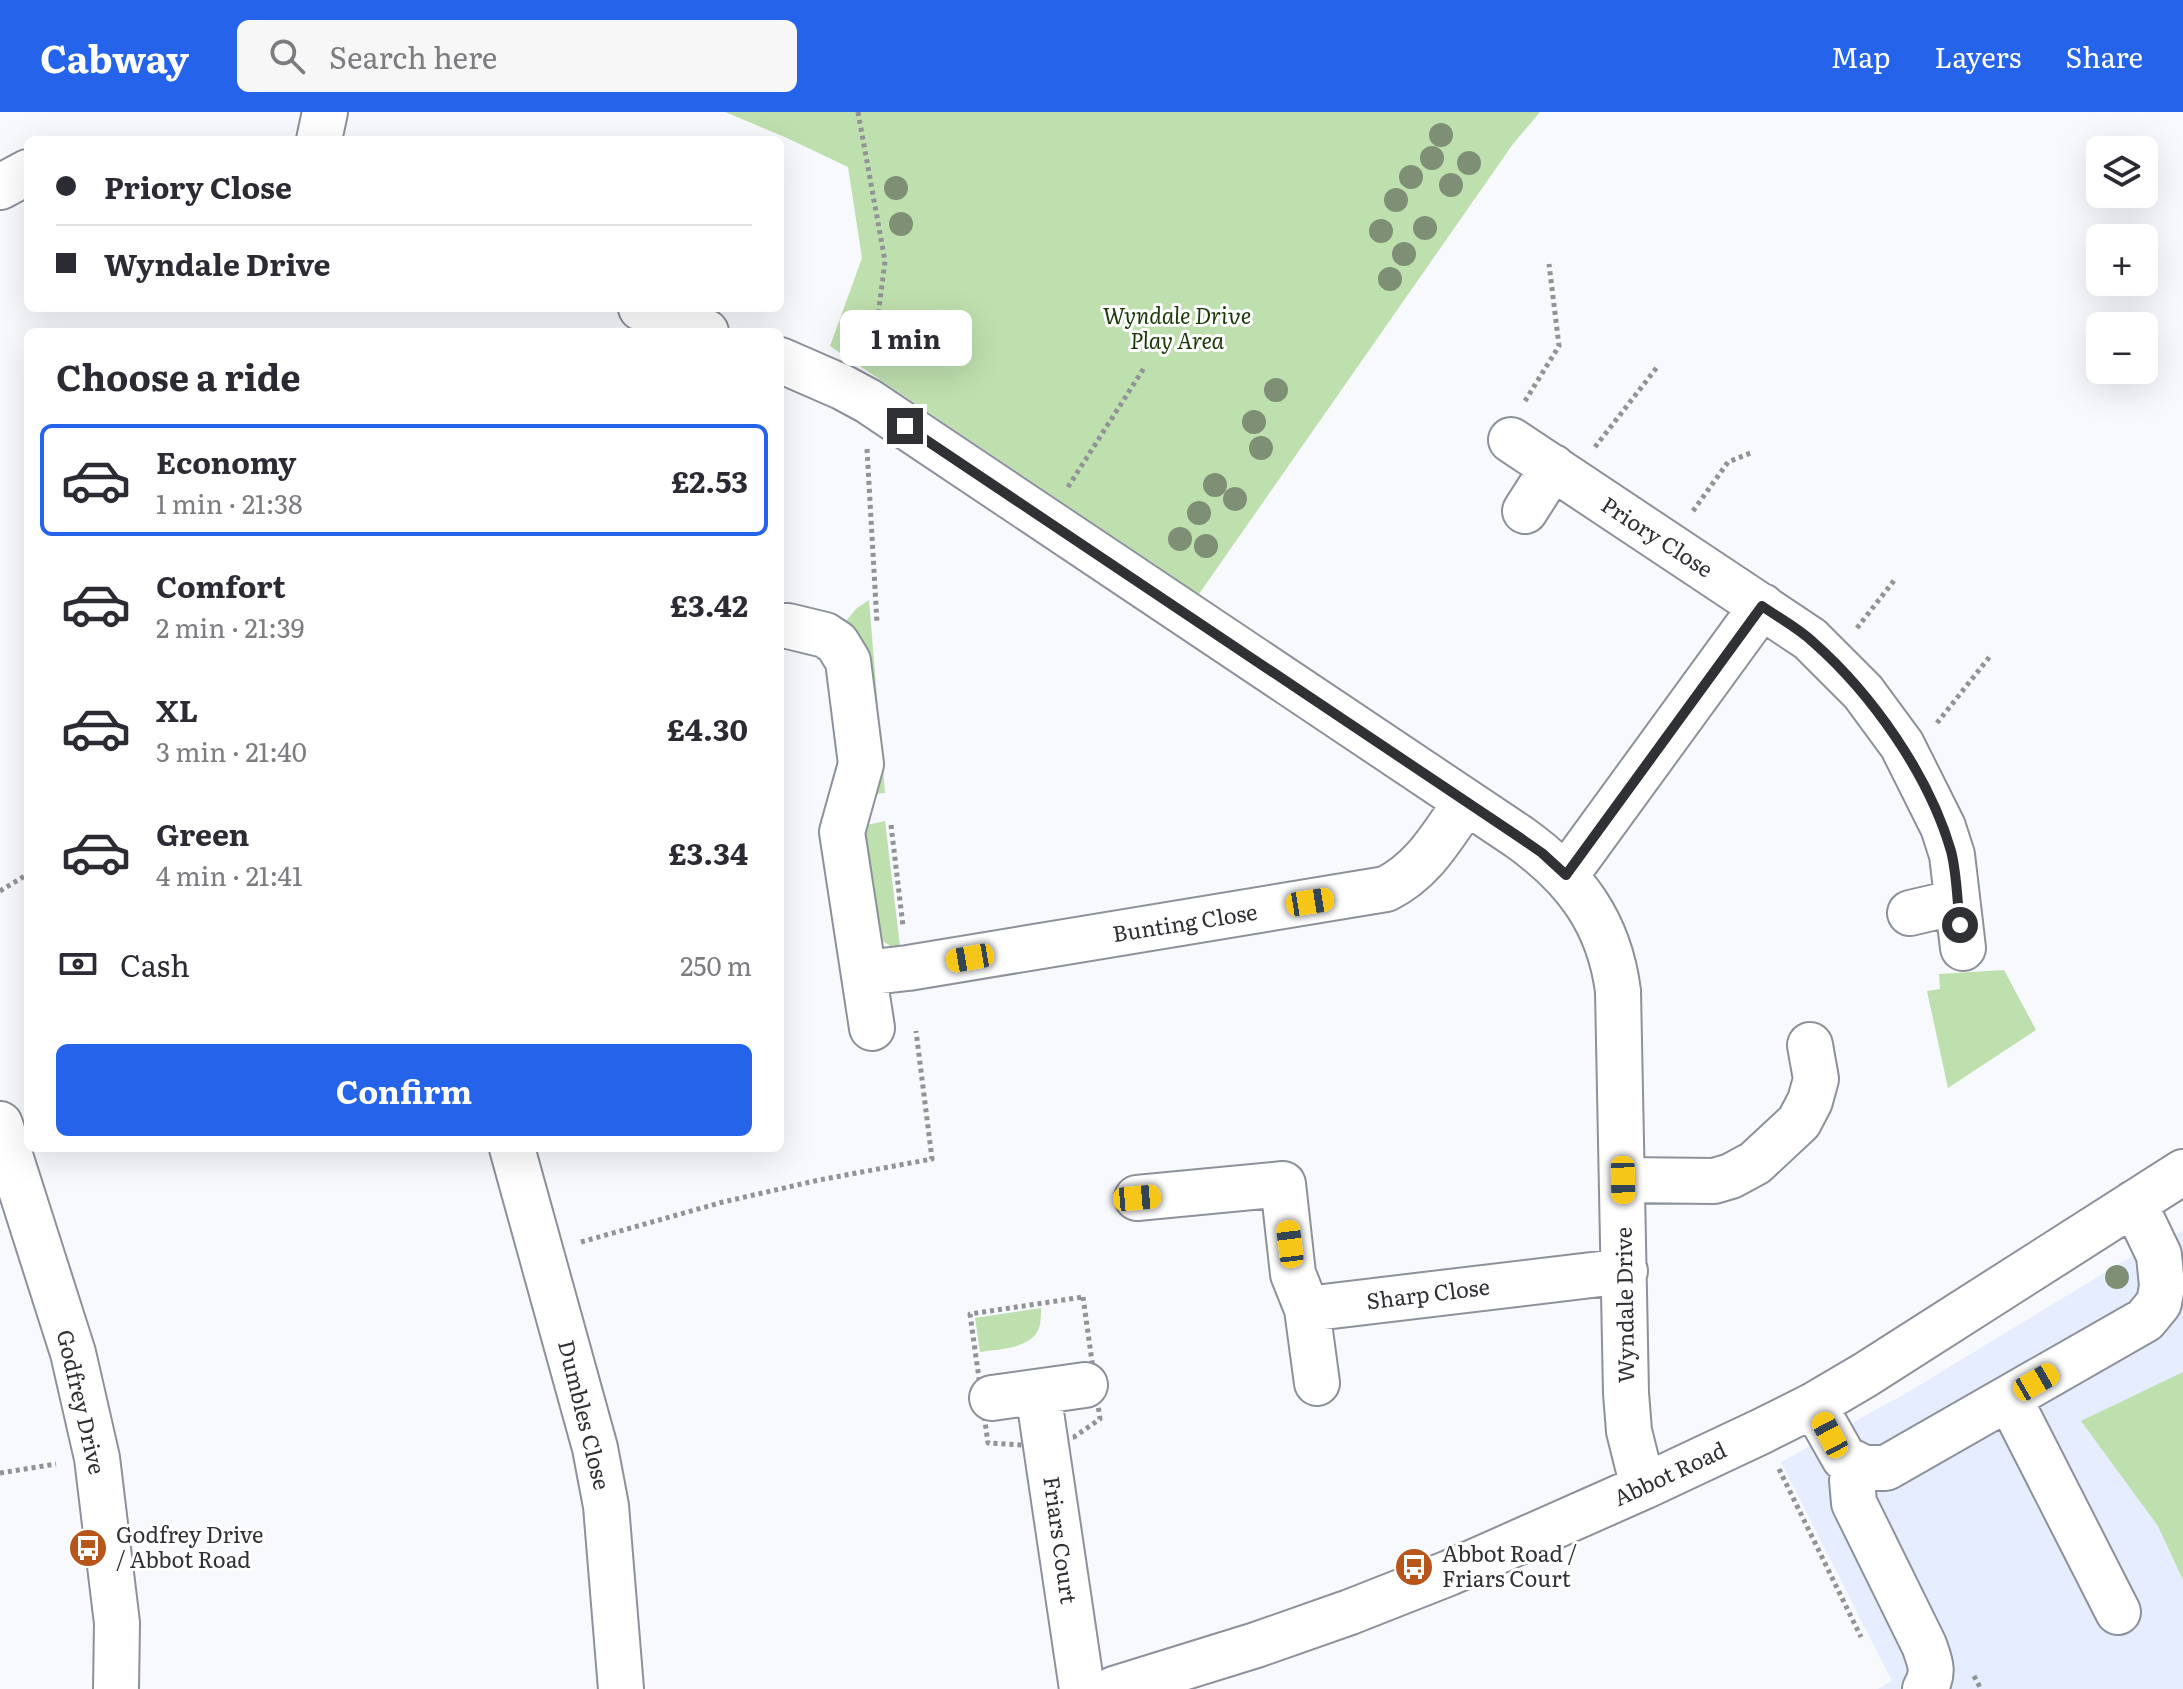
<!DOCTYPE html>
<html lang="en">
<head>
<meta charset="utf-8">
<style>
  :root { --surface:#fff; --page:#f7f7f7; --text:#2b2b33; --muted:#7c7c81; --line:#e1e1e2; --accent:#2563eb }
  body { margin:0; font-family:Literata,serif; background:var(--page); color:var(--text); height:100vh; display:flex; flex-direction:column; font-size:30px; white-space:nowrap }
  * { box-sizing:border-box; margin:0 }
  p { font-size:26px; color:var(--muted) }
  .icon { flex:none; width:44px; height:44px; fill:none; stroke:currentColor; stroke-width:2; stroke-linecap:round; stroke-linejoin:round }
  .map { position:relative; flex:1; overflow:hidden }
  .details { position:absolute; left:24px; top:216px; width:760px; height:824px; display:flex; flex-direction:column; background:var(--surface); border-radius:12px; box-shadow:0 8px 32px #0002 }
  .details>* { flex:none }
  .top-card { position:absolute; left:24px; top:24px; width:760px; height:176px; border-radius:12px; box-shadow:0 8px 32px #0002; display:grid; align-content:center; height:176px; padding:0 32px; background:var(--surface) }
  .fabs { position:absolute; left:2086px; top:24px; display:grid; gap:16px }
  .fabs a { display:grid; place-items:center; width:72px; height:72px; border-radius:12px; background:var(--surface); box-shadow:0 8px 32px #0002; font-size:40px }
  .end { position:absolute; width:36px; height:36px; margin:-18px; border:10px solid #2f3135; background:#fff; box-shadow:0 0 0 4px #fff }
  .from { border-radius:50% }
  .bubble { position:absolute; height:56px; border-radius:12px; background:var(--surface); box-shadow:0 8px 32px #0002; font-size:26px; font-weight:700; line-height:56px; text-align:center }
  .car { position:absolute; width:24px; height:48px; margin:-24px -12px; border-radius:10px; box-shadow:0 0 6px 2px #0007; background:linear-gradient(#f5c518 24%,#345 0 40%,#f5c518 0 76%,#345 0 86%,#f5c518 0) }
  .top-card b { display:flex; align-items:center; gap:28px; height:76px; font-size:30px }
  .top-card b+b { border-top:2px solid var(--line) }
  .top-card i { width:20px; height:20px; background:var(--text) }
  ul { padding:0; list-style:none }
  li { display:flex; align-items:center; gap:24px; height:112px; margin:0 16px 12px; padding:0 16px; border:4px solid transparent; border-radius:12px }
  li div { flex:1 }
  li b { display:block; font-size:30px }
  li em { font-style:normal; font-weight:700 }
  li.selected { border-color:var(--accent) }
  li>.icon { width:72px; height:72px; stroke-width:1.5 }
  h2 { padding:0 32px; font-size:36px; line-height:96px }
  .pay { display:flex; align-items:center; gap:20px; height:88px; padding:0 32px; font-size:30px }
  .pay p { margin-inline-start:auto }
  .action { display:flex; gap:16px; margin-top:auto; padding:16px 32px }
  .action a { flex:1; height:92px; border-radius:12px; background:var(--accent); color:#fff; font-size:32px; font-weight:700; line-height:92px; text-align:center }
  header { display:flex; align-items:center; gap:48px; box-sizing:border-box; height:112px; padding:0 40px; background:var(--accent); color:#fff }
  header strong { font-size:38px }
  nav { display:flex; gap:44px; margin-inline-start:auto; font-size:28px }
  .search { width:560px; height:72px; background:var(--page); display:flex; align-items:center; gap:20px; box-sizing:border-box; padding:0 28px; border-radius:12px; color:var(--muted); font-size:30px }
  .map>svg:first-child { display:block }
</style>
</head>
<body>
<header>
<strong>Cabway</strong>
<div class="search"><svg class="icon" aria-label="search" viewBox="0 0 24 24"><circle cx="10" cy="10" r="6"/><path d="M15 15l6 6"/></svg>Search here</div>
<nav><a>Map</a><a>Layers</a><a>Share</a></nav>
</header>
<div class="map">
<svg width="2183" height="1577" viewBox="0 0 2183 1577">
  <rect width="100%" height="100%" fill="#f7f9fd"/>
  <path fill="#e5edff" d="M 2183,1119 L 2183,1577 L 1878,1577 L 1892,1569 L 1781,1350 L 1910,1279 L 2122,1150 Z"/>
  <path fill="#bedfae" d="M 725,0 L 1540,0 L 1513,32 L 1199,482 L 830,234 L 862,146 L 848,55 L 787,26 Z
    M 869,488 L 885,681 L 865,683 L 840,516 L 857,496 Z
    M 885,709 L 900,834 L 892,835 L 881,828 L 878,818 L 862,714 Z
    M 2004,858 L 2036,918 L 1948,976 L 1927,879 L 1940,877 L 1939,862 Z
    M 1041,1196 C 1041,1202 1041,1210 1039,1216 C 1032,1237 998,1237 980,1240 L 975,1206 Z
    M 2183,1260 L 2183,1468 L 2158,1414 L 2081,1309 Z"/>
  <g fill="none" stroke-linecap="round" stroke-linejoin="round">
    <g stroke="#8d919b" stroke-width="48">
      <path id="minor" d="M 319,28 L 325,0
        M 0,75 L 28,60
        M 641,196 L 706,220
        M 780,248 L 842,275 L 868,289 L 1519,725 C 1575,765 1609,810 1618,879 L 1626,1281 L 1629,1319 L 1643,1375
        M 1511,328 L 1810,527 L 1863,580 L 1902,633 L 1943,715 L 1952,743 L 1963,836
        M 1525,399 L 1553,355
        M 780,514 L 788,514 L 825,523 L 837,531 L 848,549 L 861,652 L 842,720 L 872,916
        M 1566,763 L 1762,494
        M 1910,801 L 1957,790
        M 864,861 L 908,856 L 1386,777 C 1424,758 1442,724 1466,690
        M 0,1012 L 73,1241 L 97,1346 L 117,1511 L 116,1577
        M 512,1036 L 595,1336 L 606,1394 L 621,1577
        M 1623,1068 L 1714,1069 L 1731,1064 L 1755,1051 L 1799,1010 L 1810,989 L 1816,967 L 1810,933
        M 1137,1086 L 1283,1072 L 1293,1162 L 1307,1197
        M 1317,1271 L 1307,1197 L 1625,1159
        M 1038,1280 L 1082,1577
        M 992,1286 L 1085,1273
        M 2009,1286 L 2118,1500
        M 1814,1293 L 1844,1346 L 1864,1356 L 1886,1356 L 2145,1208 L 2159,1191 L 2162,1174 L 2159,1143 L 2134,1091
        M 1856,1352 L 1852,1368 L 1854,1391 L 1924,1533 C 1930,1550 1935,1560 1925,1577
        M 1114,1577 L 1256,1533 L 1350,1500 L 1449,1461 L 1643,1375 L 1760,1320 L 1814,1293 L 1865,1263 L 2183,1060"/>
    </g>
    <path stroke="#919397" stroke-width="5" stroke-dasharray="4 4" stroke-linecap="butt" d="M 858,0 L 885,149 L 873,244
      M 1525,289 L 1559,234 L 1549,152
      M 1595,335 L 1658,254
      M 867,337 L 877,511
      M 1068,375 L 1144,256
      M 1693,399 L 1728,350 L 1753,340
      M 1857,516 L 1896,466
      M 1937,611 L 1991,543
      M 891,713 L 903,814
      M 0,779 L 28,762
      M 581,1130 L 723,1090 L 819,1068 L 932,1047 L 916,919
      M 1083,1185 L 1100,1307 L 1074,1325 L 1023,1333 L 988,1331 L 970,1202 Z
      M 1779,1357 L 1861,1525
      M 0,1361 L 56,1352
      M 1974,1564 L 1981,1577"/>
    <use href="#minor" stroke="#fff" stroke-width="44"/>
  </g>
  <g fill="#7e8f75">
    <circle cx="1441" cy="23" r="12"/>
    <circle cx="1432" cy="46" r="12"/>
    <circle cx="1469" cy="51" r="12"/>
    <circle cx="1411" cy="65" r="12"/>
    <circle cx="1451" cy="73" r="12"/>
    <circle cx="896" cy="76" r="12"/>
    <circle cx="1396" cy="88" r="12"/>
    <circle cx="901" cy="112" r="12"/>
    <circle cx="1425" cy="116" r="12"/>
    <circle cx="1381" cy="119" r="12"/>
    <circle cx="1404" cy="142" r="12"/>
    <circle cx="1390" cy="167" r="12"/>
    <circle cx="921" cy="212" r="12"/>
    <circle cx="896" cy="217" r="12"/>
    <circle cx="1276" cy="278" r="12"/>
    <circle cx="1254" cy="310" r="12"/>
    <circle cx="1261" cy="336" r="12"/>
    <circle cx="1215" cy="373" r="12"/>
    <circle cx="1235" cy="387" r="12"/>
    <circle cx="1199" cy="401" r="12"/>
    <circle cx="1180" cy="427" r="12"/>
    <circle cx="1206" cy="434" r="12"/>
    <circle cx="2117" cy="1165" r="12"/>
  </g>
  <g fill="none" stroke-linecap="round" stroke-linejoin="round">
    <path stroke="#2f3135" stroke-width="10" d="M 905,314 L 1519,725 L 1542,741 L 1566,763 L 1762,494 C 1779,506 1798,516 1813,530 C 1872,582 1929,663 1951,739 C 1957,762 1957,789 1960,813"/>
  </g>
  <defs>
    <g id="bus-disc" transform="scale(2)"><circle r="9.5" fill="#b7551b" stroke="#fff"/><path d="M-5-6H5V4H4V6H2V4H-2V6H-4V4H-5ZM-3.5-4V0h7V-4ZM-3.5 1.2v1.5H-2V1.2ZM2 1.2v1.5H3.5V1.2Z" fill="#fff"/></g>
  </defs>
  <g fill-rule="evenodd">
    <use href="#bus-disc" x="88" y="1436"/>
    <use href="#bus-disc" x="1414" y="1455"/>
  </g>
  <g text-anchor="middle" stroke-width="6" stroke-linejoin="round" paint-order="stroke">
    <g font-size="22" font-style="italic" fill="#1b3906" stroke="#fff">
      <text x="1177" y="212">Wyndale Drive<tspan x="1177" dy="25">Play Area</tspan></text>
    </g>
    <g font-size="22" fill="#2f3135" stroke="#fff">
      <text transform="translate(1657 425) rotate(33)" y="8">Priory Close</text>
      <text transform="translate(1185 811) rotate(-9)" y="8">Bunting Close</text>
      <text transform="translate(1428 1182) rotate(-7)" y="8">Sharp Close</text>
      <text transform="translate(1625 1193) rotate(-91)" y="8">Wyndale Drive</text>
      <text transform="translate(81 1290) rotate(77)" y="8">Godfrey Drive</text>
      <text transform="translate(584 1303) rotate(76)" y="8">Dumbles Close</text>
      <text transform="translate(1670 1362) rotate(-25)" y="8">Abbot Road</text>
      <text transform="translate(1060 1428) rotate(82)" y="8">Friars Court</text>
    </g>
    <g font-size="22" fill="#2f3135" stroke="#fff" text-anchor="start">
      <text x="116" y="1431">Godfrey Drive<tspan x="116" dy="25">/ Abbot Road</tspan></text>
      <text x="1442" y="1450">Abbot Road /<tspan x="1442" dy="25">Friars Court</tspan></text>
    </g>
  </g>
</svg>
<div class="fabs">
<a><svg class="icon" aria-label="layers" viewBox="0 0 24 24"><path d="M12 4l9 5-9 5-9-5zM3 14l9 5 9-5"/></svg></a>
<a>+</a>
<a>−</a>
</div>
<i class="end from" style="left:1960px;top:813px"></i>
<i class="end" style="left:905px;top:314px"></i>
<div class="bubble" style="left:840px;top:198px;width:132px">1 min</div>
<i class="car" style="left:1310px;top:790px;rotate:81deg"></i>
<i class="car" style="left:970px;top:846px;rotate:260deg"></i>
<i class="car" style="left:1623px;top:1068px;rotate:179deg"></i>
<i class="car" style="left:1137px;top:1086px;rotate:85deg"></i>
<i class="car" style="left:1290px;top:1132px;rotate:353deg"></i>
<i class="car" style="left:2036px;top:1270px;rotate:60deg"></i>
<i class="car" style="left:1830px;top:1323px;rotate:332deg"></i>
<div class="top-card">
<b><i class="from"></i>Priory Close</b>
<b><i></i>Wyndale Drive</b>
</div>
<section class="details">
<h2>Choose a ride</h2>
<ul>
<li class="selected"><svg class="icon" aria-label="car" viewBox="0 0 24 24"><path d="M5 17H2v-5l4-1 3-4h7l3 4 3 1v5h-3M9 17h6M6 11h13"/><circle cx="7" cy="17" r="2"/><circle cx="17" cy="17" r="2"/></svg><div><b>Economy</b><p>1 min · 21:38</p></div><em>£2.53</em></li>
<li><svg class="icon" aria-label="car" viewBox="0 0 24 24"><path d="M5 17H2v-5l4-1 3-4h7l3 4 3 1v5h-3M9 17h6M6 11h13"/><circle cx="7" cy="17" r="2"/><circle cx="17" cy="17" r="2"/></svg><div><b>Comfort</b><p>2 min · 21:39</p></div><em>£3.42</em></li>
<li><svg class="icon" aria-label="car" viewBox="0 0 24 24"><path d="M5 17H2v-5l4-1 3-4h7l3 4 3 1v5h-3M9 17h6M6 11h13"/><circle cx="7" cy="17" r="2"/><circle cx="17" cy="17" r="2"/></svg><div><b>XL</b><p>3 min · 21:40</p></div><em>£4.30</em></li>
<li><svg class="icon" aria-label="car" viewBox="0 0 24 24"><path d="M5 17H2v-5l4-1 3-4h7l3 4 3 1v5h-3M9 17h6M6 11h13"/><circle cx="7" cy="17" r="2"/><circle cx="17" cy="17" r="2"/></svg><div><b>Green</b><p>4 min · 21:41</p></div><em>£3.34</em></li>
</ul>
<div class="pay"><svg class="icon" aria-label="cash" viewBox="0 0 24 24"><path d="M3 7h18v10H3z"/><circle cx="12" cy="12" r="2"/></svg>Cash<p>250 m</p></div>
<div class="action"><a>Confirm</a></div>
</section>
</div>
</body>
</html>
